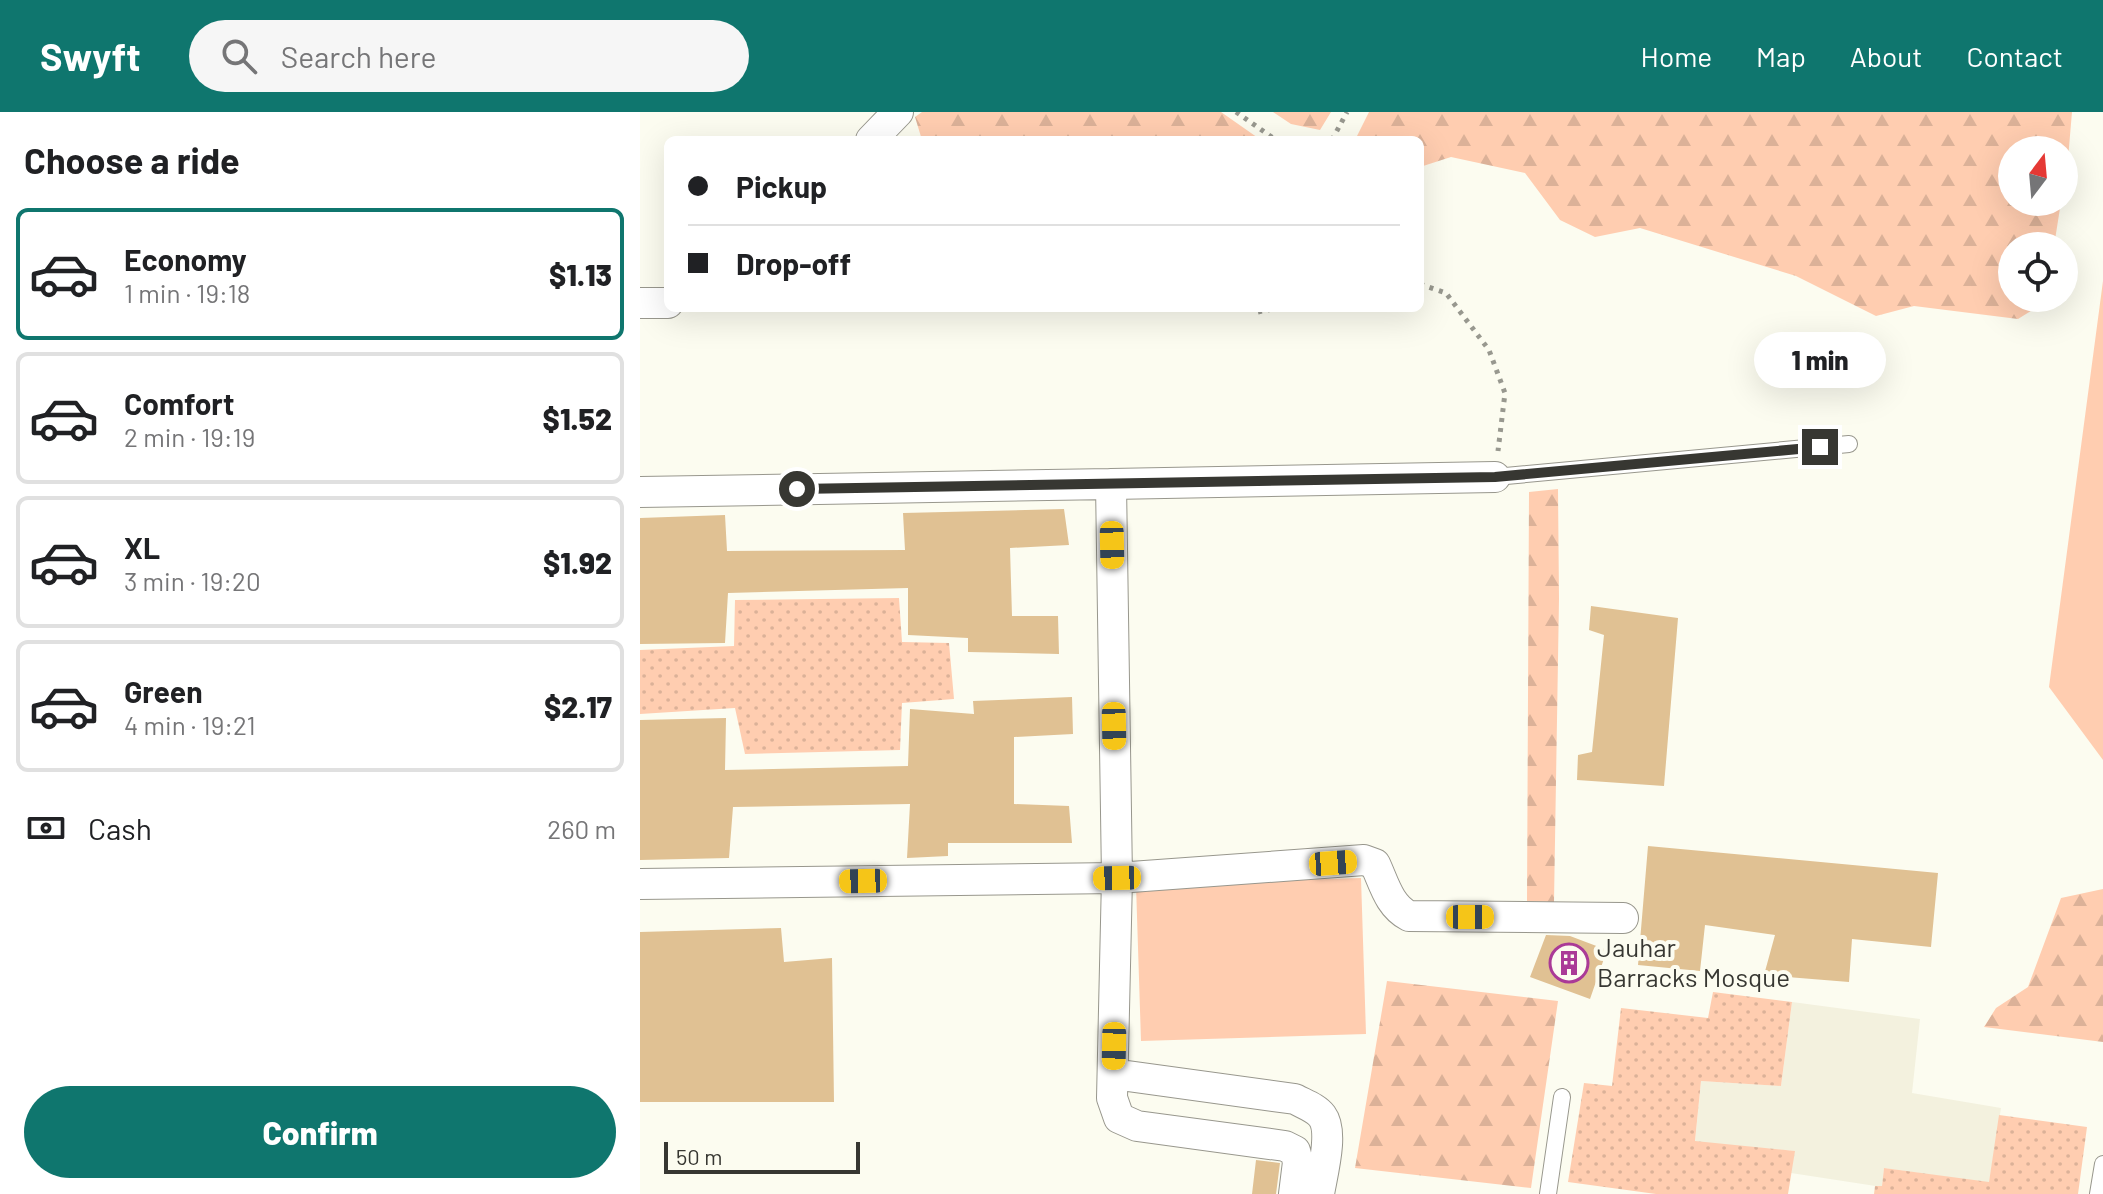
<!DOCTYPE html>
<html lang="en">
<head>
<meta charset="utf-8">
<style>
  :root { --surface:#fff; --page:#f6f6f6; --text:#202124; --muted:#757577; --line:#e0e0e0; --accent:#0f766e }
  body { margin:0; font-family:Barlow,sans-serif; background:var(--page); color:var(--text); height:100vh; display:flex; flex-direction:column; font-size:30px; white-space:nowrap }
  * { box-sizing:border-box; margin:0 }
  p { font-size:26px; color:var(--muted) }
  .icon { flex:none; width:44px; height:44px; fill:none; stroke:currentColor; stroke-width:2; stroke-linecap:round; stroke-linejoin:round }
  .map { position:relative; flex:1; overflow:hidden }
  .drawer { display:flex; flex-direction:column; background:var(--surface); width:640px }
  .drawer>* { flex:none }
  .hud { position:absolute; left:24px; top:24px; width:760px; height:176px; border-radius:12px; box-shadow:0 8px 32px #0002; display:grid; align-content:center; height:176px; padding:0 24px; background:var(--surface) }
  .needle { width:52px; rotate:16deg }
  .tools { position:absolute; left:1358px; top:24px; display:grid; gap:16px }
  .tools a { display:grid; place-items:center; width:80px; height:80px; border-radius:50%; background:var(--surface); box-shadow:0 8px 32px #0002; font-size:40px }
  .scale { position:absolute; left:24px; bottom:20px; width:196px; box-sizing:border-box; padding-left:8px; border:4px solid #373732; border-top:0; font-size:22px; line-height:28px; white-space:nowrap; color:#373732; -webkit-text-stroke:6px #fcfcf0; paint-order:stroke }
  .end { position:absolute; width:36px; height:36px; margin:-18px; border:10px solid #373732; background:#fff; box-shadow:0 0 0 4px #fff }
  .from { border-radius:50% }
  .bubble { position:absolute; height:56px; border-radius:28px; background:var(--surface); box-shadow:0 8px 32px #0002; font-size:26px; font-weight:800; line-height:56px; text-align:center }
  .car { position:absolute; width:24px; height:48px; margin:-24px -12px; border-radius:10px; box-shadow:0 0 6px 2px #0007; background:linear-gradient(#f5c518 24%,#345 0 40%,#f5c518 0 76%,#345 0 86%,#f5c518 0) }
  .hud b { display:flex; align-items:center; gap:28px; height:76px; font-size:30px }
  .hud b+b { border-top:2px solid var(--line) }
  .hud i { width:20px; height:20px; background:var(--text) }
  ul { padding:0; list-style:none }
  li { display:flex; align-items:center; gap:24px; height:132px; margin:0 16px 12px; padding:0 8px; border:4px solid var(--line); border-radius:12px }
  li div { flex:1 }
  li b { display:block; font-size:30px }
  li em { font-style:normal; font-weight:800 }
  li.active { border-color:var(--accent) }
  li>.icon { width:72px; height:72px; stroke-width:1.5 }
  h2 { padding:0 24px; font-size:36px; line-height:96px }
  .pay { display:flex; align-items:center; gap:20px; height:88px; padding:0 24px; font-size:30px }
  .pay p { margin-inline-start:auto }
  .action { display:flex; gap:16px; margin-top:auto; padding:16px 24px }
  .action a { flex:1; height:92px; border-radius:48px; background:var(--accent); color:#fff; font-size:32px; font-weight:800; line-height:92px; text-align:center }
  header { display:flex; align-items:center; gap:48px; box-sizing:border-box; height:112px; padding:0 40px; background:var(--accent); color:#fff }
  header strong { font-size:38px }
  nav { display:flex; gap:44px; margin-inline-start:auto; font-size:28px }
  .search { width:560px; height:72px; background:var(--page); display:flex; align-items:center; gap:20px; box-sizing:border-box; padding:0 28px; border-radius:44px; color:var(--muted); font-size:30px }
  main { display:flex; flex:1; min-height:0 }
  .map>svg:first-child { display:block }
</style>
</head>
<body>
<header>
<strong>Swyft</strong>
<div class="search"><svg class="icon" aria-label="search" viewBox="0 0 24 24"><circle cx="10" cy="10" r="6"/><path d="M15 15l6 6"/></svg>Search here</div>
<nav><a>Home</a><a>Map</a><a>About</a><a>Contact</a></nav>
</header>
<main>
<section class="drawer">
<h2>Choose a ride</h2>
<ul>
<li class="active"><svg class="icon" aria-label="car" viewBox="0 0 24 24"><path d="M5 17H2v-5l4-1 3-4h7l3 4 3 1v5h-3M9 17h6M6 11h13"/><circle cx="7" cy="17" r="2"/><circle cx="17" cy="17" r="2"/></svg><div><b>Economy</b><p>1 min · 19:18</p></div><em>$1.13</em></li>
<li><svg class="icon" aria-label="car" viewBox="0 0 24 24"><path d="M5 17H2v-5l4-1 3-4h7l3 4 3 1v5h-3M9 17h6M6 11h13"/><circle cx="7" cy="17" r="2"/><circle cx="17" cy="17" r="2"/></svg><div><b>Comfort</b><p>2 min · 19:19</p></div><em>$1.52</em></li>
<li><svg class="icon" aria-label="car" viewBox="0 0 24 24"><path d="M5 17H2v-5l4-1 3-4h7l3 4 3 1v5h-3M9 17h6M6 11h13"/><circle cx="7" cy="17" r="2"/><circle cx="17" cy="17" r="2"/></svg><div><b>XL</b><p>3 min · 19:20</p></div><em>$1.92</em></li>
<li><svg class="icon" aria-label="car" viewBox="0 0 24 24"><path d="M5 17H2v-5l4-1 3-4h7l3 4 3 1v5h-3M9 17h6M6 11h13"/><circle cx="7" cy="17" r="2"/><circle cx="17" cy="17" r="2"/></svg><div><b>Green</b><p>4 min · 19:21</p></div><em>$2.17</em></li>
</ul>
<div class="pay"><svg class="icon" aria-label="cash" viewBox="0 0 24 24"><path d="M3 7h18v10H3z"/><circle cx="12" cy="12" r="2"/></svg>Cash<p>260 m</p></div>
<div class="action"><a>Confirm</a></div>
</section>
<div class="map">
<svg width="1463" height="1082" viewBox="0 0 1463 1082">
  <defs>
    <pattern id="grass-dots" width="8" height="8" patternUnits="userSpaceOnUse" patternTransform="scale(2)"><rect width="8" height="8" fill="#ffcdb0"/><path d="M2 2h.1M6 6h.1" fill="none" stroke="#dbb198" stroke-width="1.8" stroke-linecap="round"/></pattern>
    <pattern id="forest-firs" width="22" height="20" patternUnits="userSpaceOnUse" patternTransform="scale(2)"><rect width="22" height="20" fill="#ffcdb0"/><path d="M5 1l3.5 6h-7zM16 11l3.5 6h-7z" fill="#dbb198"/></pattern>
  </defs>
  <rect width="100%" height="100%" fill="#fcfcf0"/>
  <path fill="#f3f1de" d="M 1152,890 L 1280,907 L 1272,981 L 1361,996 L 1349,1071 L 1244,1056 L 1242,1075 L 1151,1061 L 1154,1039 L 1055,1030 L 1061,969 L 1141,974 Z"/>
  <path fill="url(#grass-dots)" d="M 259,486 L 262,530 L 309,531 L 314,587 L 262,591 L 260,638 L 105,642 L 95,596 L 0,602 L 0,538 L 94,534 L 95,488 Z
    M 1073,880 L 1152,890 L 1141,974 L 1061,969 L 1055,1029 L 1155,1039 L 1148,1082 L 1016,1082 L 928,1070 L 944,971 L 972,974 L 981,896 L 1068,906 Z
    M 1359,1003 L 1447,1015 L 1438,1082 L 1234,1082 L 1235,1074 L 1242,1074 L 1244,1056 L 1349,1070 Z"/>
  <path fill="url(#forest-firs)" d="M 282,0 L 581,0 L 621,28 L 282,28 L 275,5 Z
    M 633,0 L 691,0 L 680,18 L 651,12 Z
    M 729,0 L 1432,0 L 1428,47 L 1424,72 L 1424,38 L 1372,38 L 1372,90 L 1421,90 L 1414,134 L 1372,134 L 1372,186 L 1405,186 L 1405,190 L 1378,207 L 1274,194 L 1236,204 L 1156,164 L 1000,116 L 955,125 L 920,108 L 885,61 L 811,45 L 780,55 L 780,28 L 715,28 Z
    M 918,377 L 919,487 L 914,790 L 887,789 L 889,380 Z
    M 1463,777 L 1463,930 L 1344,915 L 1356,896 L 1388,875 L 1421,786 Z
    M 747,869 L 918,889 L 891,1076 L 715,1056 Z"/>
  <path fill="#ffcdb0" d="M 1463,169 L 1463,648 L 1409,575 Z
    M 721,766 L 726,922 L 501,929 L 496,773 Z"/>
  <path fill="#e0c193" d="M 424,397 L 429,433 L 370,436 L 372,504 L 418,504 L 419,542 L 328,540 L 328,526 L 268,523 L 268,476 L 88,481 L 85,531 L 0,532 L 0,406 L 85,403 L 87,439 L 265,438 L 263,401 Z
    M 951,494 L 1038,506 L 1024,674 L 937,668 L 938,643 L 952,640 L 964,523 L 949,518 Z
    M 432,585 L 433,622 L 374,625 L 374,692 L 429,694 L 432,731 L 308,731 L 308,744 L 267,746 L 270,692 L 93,695 L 89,746 L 0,748 L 0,608 L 86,606 L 85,658 L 268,654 L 270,597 L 334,602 L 333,589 Z
    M 1008,734 L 1298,761 L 1291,835 L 1212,827 L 1209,870 L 1124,863 L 1135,823 L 1065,813 L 1060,859 L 998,853 Z
    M 141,816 L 144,850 L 192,846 L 194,990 L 0,990 L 0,820 Z
    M 906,823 L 930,824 L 967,838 L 950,887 L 890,865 Z
    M 616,1048 L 640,1051 L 636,1082 L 612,1082 Z"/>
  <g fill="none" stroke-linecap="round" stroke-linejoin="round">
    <g stroke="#98978d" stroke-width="18">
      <path id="lane" d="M 855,365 L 1209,332
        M 908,1082 L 922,985
        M 1458,1082 L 1463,1052"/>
    </g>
    <g stroke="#98978d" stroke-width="32">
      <path id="street" d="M 231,28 L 258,0
        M 0,191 L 28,191
        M 471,372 L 855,365
        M 0,380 L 471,372 L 477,766 L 472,986 L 479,1006 L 497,1014 L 645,1034 L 655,1039 L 658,1050 L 654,1082
        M 0,772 L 477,766 L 724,748 L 735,752 C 744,771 749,794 769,804 L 983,806
        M 473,962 L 655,987 C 664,992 676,996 682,1004 C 694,1020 682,1063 679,1082"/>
    </g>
    <path stroke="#98988f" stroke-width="5" stroke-dasharray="4 6" stroke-linecap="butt" d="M 596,0 L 636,28
      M 692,28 L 707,0
      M 780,172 L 806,181 L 849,238 L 865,281 L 858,339
      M 618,200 L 637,196"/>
    <use href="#lane" stroke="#fff" stroke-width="16"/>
    <use href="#street" stroke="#fff" stroke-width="30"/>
  </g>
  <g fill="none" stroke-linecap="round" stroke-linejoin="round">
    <path stroke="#373732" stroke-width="10" d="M 157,377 L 855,365 L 1180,335"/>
  </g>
  <defs>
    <g id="building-ring" transform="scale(2)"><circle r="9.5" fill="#fcfcf0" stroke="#aa3a97" stroke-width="1.5"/><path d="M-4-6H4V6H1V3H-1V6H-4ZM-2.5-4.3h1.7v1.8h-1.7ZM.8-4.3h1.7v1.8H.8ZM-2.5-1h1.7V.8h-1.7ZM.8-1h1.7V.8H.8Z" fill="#aa3a97"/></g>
  </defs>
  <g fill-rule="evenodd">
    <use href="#building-ring" x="929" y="851"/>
  </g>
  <g text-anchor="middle" stroke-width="8" stroke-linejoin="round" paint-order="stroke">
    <g font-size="26" fill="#373732" stroke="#fcfcf0" text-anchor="start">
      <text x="957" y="845">Jauhar<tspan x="957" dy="30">Barracks Mosque</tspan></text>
    </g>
  </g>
</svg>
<div class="tools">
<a><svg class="needle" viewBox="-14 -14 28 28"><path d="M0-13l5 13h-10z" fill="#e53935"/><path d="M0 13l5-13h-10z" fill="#757577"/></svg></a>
<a><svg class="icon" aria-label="locate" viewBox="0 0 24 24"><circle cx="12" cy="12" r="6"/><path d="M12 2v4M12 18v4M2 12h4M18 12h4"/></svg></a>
</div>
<div class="scale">50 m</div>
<i class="end from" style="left:157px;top:377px"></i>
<i class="end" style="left:1180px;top:335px"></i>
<div class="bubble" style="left:1114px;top:220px;width:132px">1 min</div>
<i class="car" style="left:472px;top:433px;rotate:179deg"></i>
<i class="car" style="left:474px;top:614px;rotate:179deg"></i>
<i class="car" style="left:693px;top:751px;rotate:86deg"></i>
<i class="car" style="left:477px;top:766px;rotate:269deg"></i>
<i class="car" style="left:223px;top:769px;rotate:269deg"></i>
<i class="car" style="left:830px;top:805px;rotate:90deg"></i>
<i class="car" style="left:474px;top:934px;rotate:181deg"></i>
<div class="hud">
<b><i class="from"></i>Pickup</b>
<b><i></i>Drop-off</b>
</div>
</div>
</main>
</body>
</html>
